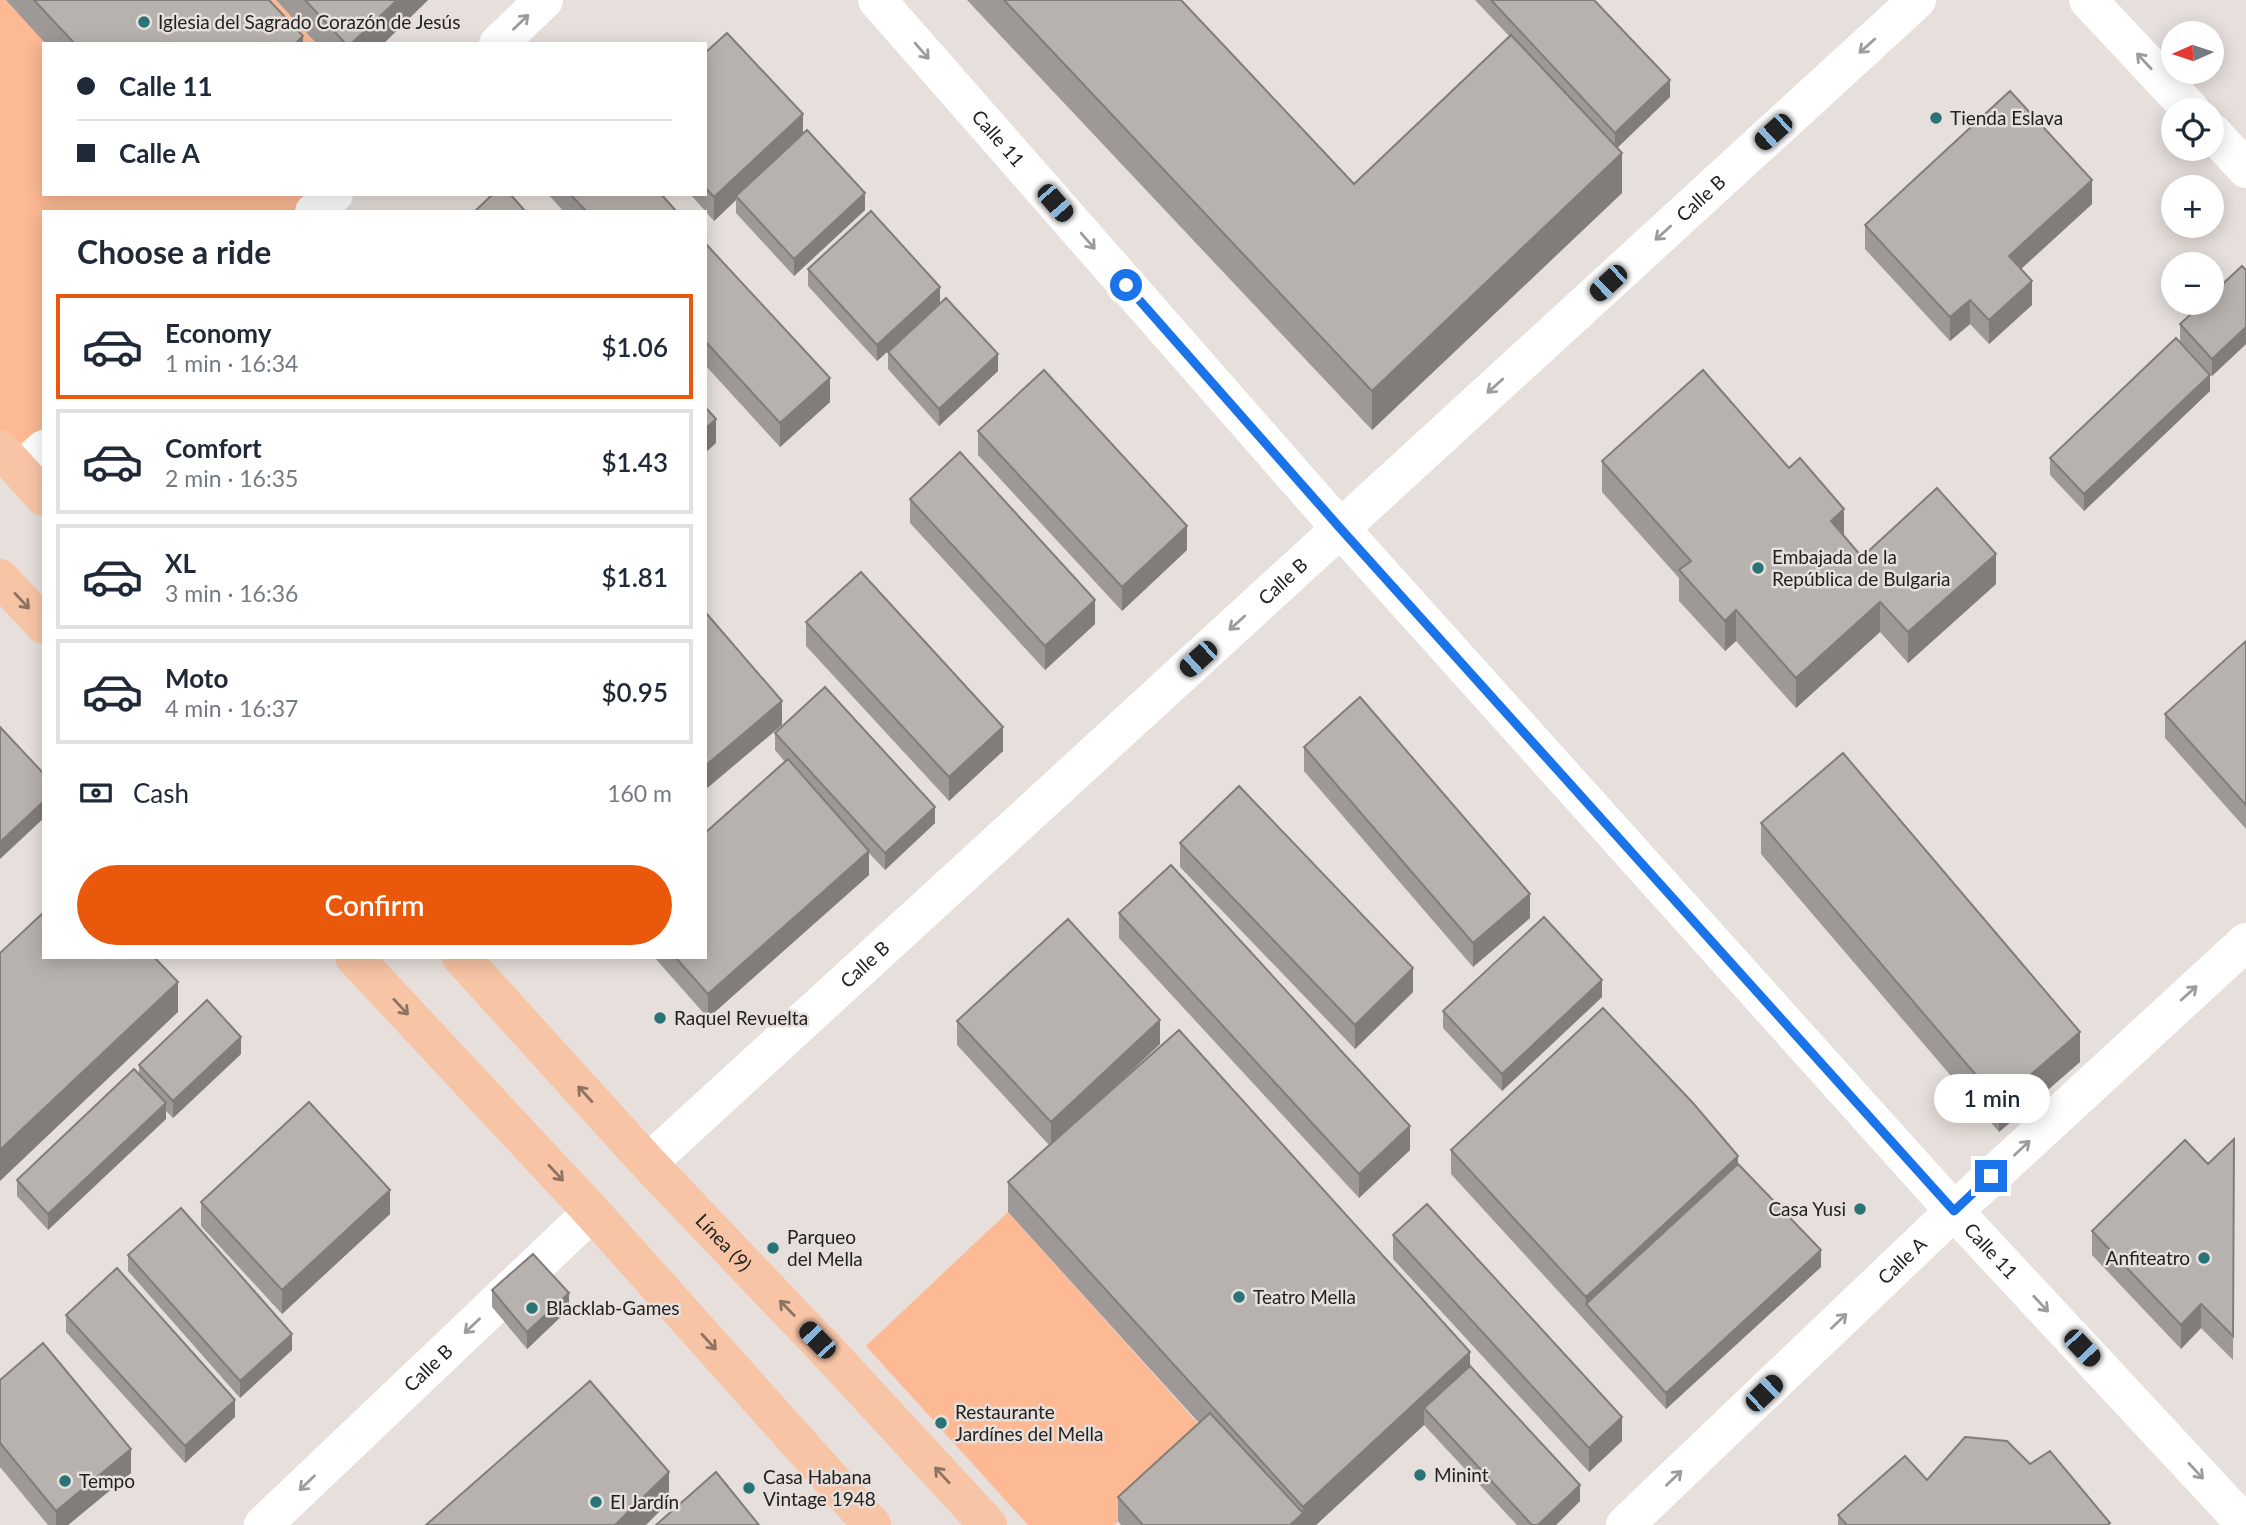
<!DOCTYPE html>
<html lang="en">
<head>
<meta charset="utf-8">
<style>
  :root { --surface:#fff; --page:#f2f2f3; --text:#1f2937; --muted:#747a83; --line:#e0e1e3; --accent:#ea580c }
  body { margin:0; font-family:Lato,sans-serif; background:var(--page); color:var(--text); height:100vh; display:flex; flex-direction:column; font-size:26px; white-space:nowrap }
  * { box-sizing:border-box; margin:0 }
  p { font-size:23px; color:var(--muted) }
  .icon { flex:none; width:38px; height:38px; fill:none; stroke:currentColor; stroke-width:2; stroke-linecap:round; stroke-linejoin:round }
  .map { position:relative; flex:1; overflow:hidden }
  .side { position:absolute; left:42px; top:210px; width:665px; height:749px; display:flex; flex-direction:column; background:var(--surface); border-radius:0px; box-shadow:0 4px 18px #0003 }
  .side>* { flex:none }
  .top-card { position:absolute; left:42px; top:42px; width:665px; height:154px; border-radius:0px; box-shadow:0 4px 18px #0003; display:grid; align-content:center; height:154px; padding:0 35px; background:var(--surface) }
  .needle { width:46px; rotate:267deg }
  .buttons { position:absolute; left:2161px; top:21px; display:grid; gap:14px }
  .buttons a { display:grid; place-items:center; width:63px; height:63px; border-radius:50%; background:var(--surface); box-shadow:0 4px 18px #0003; font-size:35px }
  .end { position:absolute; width:32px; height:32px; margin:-16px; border:9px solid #1a73e8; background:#fff; box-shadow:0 0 0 4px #fff }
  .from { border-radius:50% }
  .bubble { position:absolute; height:49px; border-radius:24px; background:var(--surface); box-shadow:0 4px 18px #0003; font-size:23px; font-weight:600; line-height:49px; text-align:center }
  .car { position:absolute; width:21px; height:42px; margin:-21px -10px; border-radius:9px; box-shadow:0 0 5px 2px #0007; background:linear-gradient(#222 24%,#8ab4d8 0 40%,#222 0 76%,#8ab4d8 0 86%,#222 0) }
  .top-card b { display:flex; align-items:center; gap:24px; height:66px; font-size:26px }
  .top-card b+b { border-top:2px solid var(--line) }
  .top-card i { width:18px; height:18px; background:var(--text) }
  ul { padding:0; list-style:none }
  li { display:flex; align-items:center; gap:21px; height:105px; margin:0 14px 10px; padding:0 21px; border:4px solid var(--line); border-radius:0px }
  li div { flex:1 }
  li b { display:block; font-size:26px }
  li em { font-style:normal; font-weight:600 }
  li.active { border-color:var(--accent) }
  li>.icon { width:63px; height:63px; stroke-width:1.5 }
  h2 { padding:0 35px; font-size:32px; line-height:84px }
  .pay { display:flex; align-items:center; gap:18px; height:77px; padding:0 35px; font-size:26px }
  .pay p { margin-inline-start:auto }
  .cta { display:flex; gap:14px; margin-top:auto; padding:14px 35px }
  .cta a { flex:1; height:80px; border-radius:42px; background:var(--accent); color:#fff; font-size:28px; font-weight:600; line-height:80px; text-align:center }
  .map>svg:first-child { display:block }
</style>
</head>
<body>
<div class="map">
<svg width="2246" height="1525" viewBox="0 0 2246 1525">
  <rect width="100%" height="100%" fill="#e6dfdb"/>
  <path fill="#fcb993" d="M 0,0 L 276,0 L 317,44 L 44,44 L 44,194 L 335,194 L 315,212 L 44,212 L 44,450 L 0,449 Z
    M 1008,1212 L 1210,1437 L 1114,1525 L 1028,1525 L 866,1346 Z"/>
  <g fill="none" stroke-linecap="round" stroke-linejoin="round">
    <g stroke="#fff" stroke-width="38">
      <path id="s1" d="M 877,0 L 1340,528 L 1954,1211 L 2246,1525"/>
      <path d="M 2088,0 L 2191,110"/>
      <path d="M 498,44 L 544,0"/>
      <path d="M 2212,132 L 2246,169"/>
      <path d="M 314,212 L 334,194"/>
      <path d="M 20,471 L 44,449"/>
      <path id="s2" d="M 648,1163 L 1917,0"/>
      <path id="s3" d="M 263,1525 L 592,1212"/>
      <path id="s4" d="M 1625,1525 L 1954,1211 L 2246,942"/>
    </g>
    <g stroke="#f8c4a6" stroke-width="38">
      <path d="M 0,449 L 44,497"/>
      <path d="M 0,578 L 44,625"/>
      <path d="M 354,957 L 592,1212 L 872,1525"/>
      <path id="s5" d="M 461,957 L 648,1163 L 832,1356 L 988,1525"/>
    </g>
  </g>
  <path fill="#9e9996" d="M 6,0 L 269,0 L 303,44 L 46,44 Z
    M 276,0 L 428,0 L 383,44 L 317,44 Z
    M 967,0 L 1181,0 L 1354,184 L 1509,36 L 1475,0 L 1594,0 L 1670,97 L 1617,148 L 1622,193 L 1372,430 Z
    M 705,53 L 803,134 L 865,210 L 794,276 L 736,213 L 736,200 L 714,221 L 690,194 L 705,194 Z
    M 548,194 L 661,194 L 677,212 L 564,212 Z
    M 2092,204 L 2021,269 L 2032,305 L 1989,344 L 1970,324 L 1950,341 L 1865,249 L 1865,225 Z
    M 705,243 L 830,402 L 780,447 L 705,365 Z
    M 808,269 L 940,304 L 877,361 L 808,286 Z
    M 2246,270 L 2246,344 L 2212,376 L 2180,341 L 2180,324 Z
    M 888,352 L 998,371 L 939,426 L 888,369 Z
    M 2210,391 L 2084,511 L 2050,475 L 2050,458 Z
    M 978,431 L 1187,550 L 1122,611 L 978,455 Z
    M 1602,461 L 1789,468 L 1862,557 L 1996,584 L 1908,663 L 1880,632 L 1796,708 L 1736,641 L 1725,651 L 1679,601 L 1679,578 L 1602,492 Z
    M 910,499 L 1095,624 L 1045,670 L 910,523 Z
    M 806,622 L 1003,751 L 949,801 L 806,646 Z
    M 2246,641 L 2246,829 L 2165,738 L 2165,714 Z
    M 775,733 L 935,823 L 885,870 L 869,853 L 869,875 L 708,1018 L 654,957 L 705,957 L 785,762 L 775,750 Z
    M 1304,747 L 1530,918 L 1473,967 L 1304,771 Z
    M 1761,823 L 2080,1062 L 1999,1132 L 1761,854 Z
    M 1180,843 L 1413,992 L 1355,1049 L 1180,867 Z
    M 1119,913 L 1410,1150 L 1359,1198 L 1119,938 Z
    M 1602,997 L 1502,1091 L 1443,1028 L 1443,1011 Z
    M 957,1021 L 1160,1044 L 1105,1095 L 1470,1366 L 1580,1501 L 1556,1525 L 1517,1525 L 1424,1425 L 1316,1525 L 1121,1525 L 1118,1521 L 1118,1497 L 1199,1423 L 1008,1212 L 1008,1182 L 1049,1145 L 957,1045 Z
    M 241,1054 L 173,1118 L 166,1111 L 166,1119 L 48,1230 L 17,1196 L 17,1180 L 139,1073 L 139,1065 Z
    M 2234,1139 L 2233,1360 L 2201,1328 L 2181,1349 L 2092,1255 L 2092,1231 L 2208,1164 Z
    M 1451,1150 L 1738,1164 L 1821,1267 L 1666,1409 L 1451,1174 Z
    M 201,1202 L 390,1214 L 282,1314 L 201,1226 Z
    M 1393,1235 L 1622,1441 L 1589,1472 L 1393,1259 Z
    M 128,1255 L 292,1350 L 240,1398 L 128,1271 Z
    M 492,1290 L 569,1309 L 527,1349 L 492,1307 Z
    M 66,1315 L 235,1417 L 185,1463 L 66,1332 Z
    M 0,1380 L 131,1473 L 68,1525 L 48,1525 L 0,1467 Z
    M 2030,1464 L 2110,1525 L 1838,1525 L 1838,1515 L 1927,1480 Z"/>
  <path fill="#817d7a" d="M 397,0 L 428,0 L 383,44 L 351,44 Z
    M 303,36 L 303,44 L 295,44 Z
    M 1670,80 L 1670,97 L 1615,150 L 1615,133 Z
    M 803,114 L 803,139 L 736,196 L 736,200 L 714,221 L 714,197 Z
    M 1622,153 L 1622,193 L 1372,430 L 1372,391 Z
    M 2092,180 L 2092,204 L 2009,280 L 2009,256 Z
    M 865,193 L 865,210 L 794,276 L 794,259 Z
    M 2032,281 L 2032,305 L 1989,344 L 1989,320 Z
    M 940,287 L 940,304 L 877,361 L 877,345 Z
    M 1970,300 L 1970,324 L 1950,341 L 1950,317 Z
    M 2246,327 L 2246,344 L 2212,376 L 2212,359 Z
    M 998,354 L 998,371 L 939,426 L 939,409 Z
    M 2210,375 L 2210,391 L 2084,511 L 2084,494 Z
    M 830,378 L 830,402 L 780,447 L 780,423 Z
    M 716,419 L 716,443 L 705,453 L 705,429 Z
    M 1844,509 L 1844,539 L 1831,521 Z
    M 1187,526 L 1187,550 L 1122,611 L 1122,587 Z
    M 1996,554 L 1996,584 L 1908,663 L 1908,632 Z
    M 1095,600 L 1095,624 L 1045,670 L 1045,646 Z
    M 1880,602 L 1880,632 L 1796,708 L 1796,678 Z
    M 1736,610 L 1736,641 L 1725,651 L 1725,621 Z
    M 782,701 L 782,725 L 705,790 L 705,766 Z
    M 1003,727 L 1003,751 L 949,801 L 949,777 Z
    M 44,801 L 44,818 L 0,859 L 0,842 Z
    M 935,807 L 935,823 L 885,870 L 885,853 Z
    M 869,851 L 869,875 L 708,1018 L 708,994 Z
    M 1530,894 L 1530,918 L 1473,967 L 1473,943 Z
    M 1413,968 L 1413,992 L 1355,1049 L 1355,1025 Z
    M 1602,980 L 1602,997 L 1502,1091 L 1502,1074 Z
    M 178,982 L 178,1012 L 0,1181 L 0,1150 Z
    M 1160,1020 L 1160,1044 L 1051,1146 L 1051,1122 Z
    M 2080,1032 L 2080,1062 L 1999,1132 L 1999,1102 Z
    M 241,1037 L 241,1054 L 173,1118 L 173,1101 Z
    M 166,1103 L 166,1119 L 48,1230 L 48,1214 Z
    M 1410,1126 L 1410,1150 L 1359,1198 L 1359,1174 Z
    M 1738,1156 L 1738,1180 L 1586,1304 L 1586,1297 Z
    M 390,1190 L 390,1214 L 282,1314 L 282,1290 Z
    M 1821,1250 L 1821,1267 L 1666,1409 L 1666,1393 Z
    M 569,1293 L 569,1309 L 527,1349 L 527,1332 Z
    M 2201,1304 L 2201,1328 L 2181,1349 L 2181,1325 Z
    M 292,1334 L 292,1350 L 240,1398 L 240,1381 Z
    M 1470,1352 L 1470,1383 L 1424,1408 L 1424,1425 L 1316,1525 L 1290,1525 L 1303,1513 L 1303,1507 Z
    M 235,1400 L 235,1417 L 185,1463 L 185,1446 Z
    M 1622,1417 L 1622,1441 L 1589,1472 L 1589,1448 Z
    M 131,1449 L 131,1473 L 68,1525 L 56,1525 L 56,1511 Z
    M 669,1472 L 669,1502 L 646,1525 L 615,1525 Z
    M 1580,1485 L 1580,1501 L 1556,1525 L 1538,1525 Z"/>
  <path fill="#b8b2ae" stroke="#817d7a" stroke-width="2" d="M 34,0 L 269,0 L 303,36 L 295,44 L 75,44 Z
    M 305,0 L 397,0 L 351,44 L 346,44 Z
    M 1004,0 L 1181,0 L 1354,184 L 1511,35 L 1622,153 L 1372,391 Z
    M 1491,0 L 1594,0 L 1670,80 L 1615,133 Z
    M 727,33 L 803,114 L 714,197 L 705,187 L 705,53 Z
    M 2010,91 L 2092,180 L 2009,256 L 2032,281 L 1989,320 L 1970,300 L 1950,317 L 1865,225 Z
    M 807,130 L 865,193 L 794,259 L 736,196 Z
    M 493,194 L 510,194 L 526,212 L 474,212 Z
    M 570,194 L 661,194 L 677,212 L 587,212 Z
    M 871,211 L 940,287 L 877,345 L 808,269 Z
    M 705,243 L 830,378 L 780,423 L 705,341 Z
    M 2242,266 L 2246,270 L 2246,327 L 2212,359 L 2180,324 L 2203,303 L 2212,303 L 2212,294 Z
    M 946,298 L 998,354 L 939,409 L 888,352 Z
    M 2176,338 L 2210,375 L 2084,494 L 2050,458 Z
    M 1044,370 L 1187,526 L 1122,587 L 978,431 Z
    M 1703,370 L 1789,468 L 1800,458 L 1844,509 L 1831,521 L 1862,557 L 1937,488 L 1996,554 L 1908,632 L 1880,602 L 1796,678 L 1736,610 L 1725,621 L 1679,570 L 1691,561 L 1602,461 Z
    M 705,407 L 716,419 L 705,429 Z
    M 960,452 L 1095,600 L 1045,646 L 910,499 Z
    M 861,572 L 1003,727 L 949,777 L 806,622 Z
    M 706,613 L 782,701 L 705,766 L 705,614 Z
    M 2246,641 L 2246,805 L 2165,714 Z
    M 825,687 L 935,807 L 885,853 L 775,733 Z
    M 1360,697 L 1530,894 L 1473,943 L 1304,747 Z
    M 0,727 L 44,774 L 44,801 L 0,842 Z
    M 1843,753 L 2080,1032 L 1999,1102 L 1761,823 Z
    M 788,759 L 869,851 L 708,994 L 675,957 L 705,957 L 705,833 Z
    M 1239,786 L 1413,968 L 1355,1025 L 1180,843 Z
    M 1171,865 L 1410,1126 L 1359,1174 L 1119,913 Z
    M 44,912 L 44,957 L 154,957 L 178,982 L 0,1150 L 0,953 Z
    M 1544,917 L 1602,980 L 1502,1074 L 1443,1011 Z
    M 1068,919 L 1160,1020 L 1051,1122 L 957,1021 Z
    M 207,1000 L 241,1037 L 173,1101 L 139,1065 Z
    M 1603,1008 L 1693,1103 L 1738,1156 L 1586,1297 L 1451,1150 Z
    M 1179,1030 L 1470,1352 L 1303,1507 L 1008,1182 Z
    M 134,1069 L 166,1103 L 48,1214 L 17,1180 Z
    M 309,1102 L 390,1190 L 282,1290 L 201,1202 Z
    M 2234,1139 L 2233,1336 L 2201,1304 L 2181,1325 L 2092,1231 L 2185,1140 L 2208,1164 Z
    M 1738,1164 L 1821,1250 L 1666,1393 L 1586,1304 Z
    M 1427,1204 L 1622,1417 L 1589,1448 L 1393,1235 Z
    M 181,1208 L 292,1334 L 240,1381 L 128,1255 Z
    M 533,1254 L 569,1293 L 527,1332 L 492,1290 Z
    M 117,1268 L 235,1400 L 185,1446 L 66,1315 Z
    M 43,1343 L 131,1449 L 56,1511 L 0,1443 L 0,1380 Z
    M 1470,1366 L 1580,1485 L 1538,1525 L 1532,1525 L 1424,1408 Z
    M 590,1381 L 669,1472 L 615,1525 L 426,1525 Z
    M 1210,1413 L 1303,1513 L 1290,1525 L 1143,1525 L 1118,1497 Z
    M 1965,1437 L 2007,1441 L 2030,1464 L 2050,1451 L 2110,1523 L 2107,1525 L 1847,1525 L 1838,1515 L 1905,1456 L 1927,1480 Z
    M 716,1472 L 759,1525 L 656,1525 Z"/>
  <defs><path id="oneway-shaft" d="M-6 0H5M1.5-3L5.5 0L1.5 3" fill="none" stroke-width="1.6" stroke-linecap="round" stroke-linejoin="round" transform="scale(1.75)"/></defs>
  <g stroke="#9c9c9b">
    <use href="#oneway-shaft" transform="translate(521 22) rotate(-44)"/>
    <use href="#oneway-shaft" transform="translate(1867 46) rotate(138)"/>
    <use href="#oneway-shaft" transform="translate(922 51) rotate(49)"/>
    <use href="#oneway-shaft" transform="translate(2144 61) rotate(-133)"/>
    <use href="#oneway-shaft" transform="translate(1663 233) rotate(138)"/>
    <use href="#oneway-shaft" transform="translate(1088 241) rotate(49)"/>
    <use href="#oneway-shaft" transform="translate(1495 386) rotate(138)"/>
    <use href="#oneway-shaft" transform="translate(1237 623) rotate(138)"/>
    <use href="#oneway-shaft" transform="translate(2189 993) rotate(-42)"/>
    <use href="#oneway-shaft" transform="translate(2022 1148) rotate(-43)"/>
    <use href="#oneway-shaft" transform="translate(2041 1304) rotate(47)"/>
    <use href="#oneway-shaft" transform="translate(1839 1321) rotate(-44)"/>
    <use href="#oneway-shaft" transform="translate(472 1326) rotate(136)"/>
    <use href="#oneway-shaft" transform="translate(2196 1471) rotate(47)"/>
    <use href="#oneway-shaft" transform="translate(1674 1478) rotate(-44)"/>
    <use href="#oneway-shaft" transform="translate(307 1483) rotate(136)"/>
  </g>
  <g stroke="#8e7363">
    <use href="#oneway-shaft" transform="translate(22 601) rotate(47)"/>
    <use href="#oneway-shaft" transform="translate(401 1007) rotate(47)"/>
    <use href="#oneway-shaft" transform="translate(585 1094) rotate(-132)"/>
    <use href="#oneway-shaft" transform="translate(556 1173) rotate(47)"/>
    <use href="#oneway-shaft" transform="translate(787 1308) rotate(-134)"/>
    <use href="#oneway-shaft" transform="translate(709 1342) rotate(48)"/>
    <use href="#oneway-shaft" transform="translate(942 1475) rotate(-133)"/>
  </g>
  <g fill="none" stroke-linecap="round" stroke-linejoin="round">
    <path stroke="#1a73e8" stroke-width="9" d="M 1126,285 L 1340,528 L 1954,1211 L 1991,1176"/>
  </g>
  <g fill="#2a7478" stroke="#e6dfdb" stroke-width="2.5">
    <circle cx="144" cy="22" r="7"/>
    <circle cx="1936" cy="118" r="7"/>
    <circle cx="1758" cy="568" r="7"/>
    <circle cx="660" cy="1018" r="7"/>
    <circle cx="1860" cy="1209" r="7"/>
    <circle cx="773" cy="1248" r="7"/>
    <circle cx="2204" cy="1258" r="7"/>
    <circle cx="1239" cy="1297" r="7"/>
    <circle cx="532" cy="1308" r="7"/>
    <circle cx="941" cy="1423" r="7"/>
    <circle cx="1420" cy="1475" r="7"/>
    <circle cx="65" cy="1481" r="7"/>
    <circle cx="749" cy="1488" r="7"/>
    <circle cx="596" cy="1502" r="7"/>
  </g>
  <g text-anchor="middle" stroke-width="5" stroke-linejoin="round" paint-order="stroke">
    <g font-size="19" fill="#242220" stroke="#e6dfdb" text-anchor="start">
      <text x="158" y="29">Iglesia del Sagrado Corazón de Jesús</text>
      <text x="1950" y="125">Tienda Eslava</text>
      <text x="1772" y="564">Embajada de la<tspan x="1772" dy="22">República de Bulgaria</tspan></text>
      <text x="674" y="1025">Raquel Revuelta</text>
      <text x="1846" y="1216" text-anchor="end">Casa Yusi</text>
      <text x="787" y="1244">Parqueo<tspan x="787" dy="22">del Mella</tspan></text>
      <text x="2190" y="1265" text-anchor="end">Anfiteatro</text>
      <text x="1253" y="1304">Teatro Mella</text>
      <text x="546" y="1315">Blacklab-Games</text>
      <text x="955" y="1419">Restaurante<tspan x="955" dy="22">Jardínes del Mella</tspan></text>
      <text x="1434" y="1482">Minint</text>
      <text x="763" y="1484">Casa Habana<tspan x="763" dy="22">Vintage 1948</tspan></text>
      <text x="79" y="1488">Tempo</text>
      <text x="610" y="1509">El Jardín</text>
    </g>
    <g font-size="19" fill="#242220" stroke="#e6dfdb">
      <text dy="7" stroke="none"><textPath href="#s1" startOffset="184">Calle 11</textPath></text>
      <text dy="7" stroke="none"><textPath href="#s2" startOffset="1428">Calle B</textPath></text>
      <text dy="7" stroke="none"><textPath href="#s2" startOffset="861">Calle B</textPath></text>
      <text dy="7" stroke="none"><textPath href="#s2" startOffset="294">Calle B</textPath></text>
      <text dy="7" stroke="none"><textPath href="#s5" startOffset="388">Línea (9)</textPath></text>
      <text dy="7" stroke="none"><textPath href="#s1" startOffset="1675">Calle 11</textPath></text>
      <text dy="7" stroke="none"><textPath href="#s4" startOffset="383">Calle A</textPath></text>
      <text dy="7" stroke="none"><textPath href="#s3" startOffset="228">Calle B</textPath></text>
    </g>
  </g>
</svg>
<div class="buttons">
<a><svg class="needle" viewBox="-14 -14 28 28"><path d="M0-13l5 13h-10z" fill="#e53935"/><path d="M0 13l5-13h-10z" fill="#747a83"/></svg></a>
<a><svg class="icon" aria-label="locate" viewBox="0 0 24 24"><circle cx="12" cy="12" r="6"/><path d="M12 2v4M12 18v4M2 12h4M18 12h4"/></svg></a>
<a>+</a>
<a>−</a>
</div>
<i class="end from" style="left:1126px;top:285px"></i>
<i class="end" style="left:1991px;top:1176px"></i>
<div class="bubble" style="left:1934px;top:1074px;width:116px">1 min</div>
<i class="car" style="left:1773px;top:132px;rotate:228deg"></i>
<i class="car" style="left:1055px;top:203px;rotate:139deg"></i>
<i class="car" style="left:1608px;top:283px;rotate:227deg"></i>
<i class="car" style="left:1198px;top:659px;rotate:228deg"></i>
<i class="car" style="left:817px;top:1340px;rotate:316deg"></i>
<i class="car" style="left:2082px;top:1348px;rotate:137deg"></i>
<i class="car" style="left:1764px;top:1393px;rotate:46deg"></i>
<div class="top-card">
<b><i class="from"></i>Calle 11</b>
<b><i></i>Calle A</b>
</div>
<section class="side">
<h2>Choose a ride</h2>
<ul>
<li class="active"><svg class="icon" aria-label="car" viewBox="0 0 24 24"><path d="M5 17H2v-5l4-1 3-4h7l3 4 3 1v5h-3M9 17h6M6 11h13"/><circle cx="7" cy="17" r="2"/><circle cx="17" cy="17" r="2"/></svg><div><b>Economy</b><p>1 min · 16:34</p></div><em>$1.06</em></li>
<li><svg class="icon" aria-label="car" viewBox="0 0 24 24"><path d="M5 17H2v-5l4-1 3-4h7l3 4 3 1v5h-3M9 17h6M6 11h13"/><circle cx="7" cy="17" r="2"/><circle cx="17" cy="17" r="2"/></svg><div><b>Comfort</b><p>2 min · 16:35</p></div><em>$1.43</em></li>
<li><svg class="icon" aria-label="car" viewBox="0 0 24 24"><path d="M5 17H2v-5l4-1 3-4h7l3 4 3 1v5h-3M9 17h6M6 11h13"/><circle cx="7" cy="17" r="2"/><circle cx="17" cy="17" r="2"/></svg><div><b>XL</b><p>3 min · 16:36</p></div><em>$1.81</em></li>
<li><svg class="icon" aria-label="car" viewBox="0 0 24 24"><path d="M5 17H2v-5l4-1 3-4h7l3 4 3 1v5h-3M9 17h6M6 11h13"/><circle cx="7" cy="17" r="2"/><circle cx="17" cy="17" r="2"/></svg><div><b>Moto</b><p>4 min · 16:37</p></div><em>$0.95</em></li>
</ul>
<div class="pay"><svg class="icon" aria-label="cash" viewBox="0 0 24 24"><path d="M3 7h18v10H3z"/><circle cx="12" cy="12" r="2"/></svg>Cash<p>160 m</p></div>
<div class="cta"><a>Confirm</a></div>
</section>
</div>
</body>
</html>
